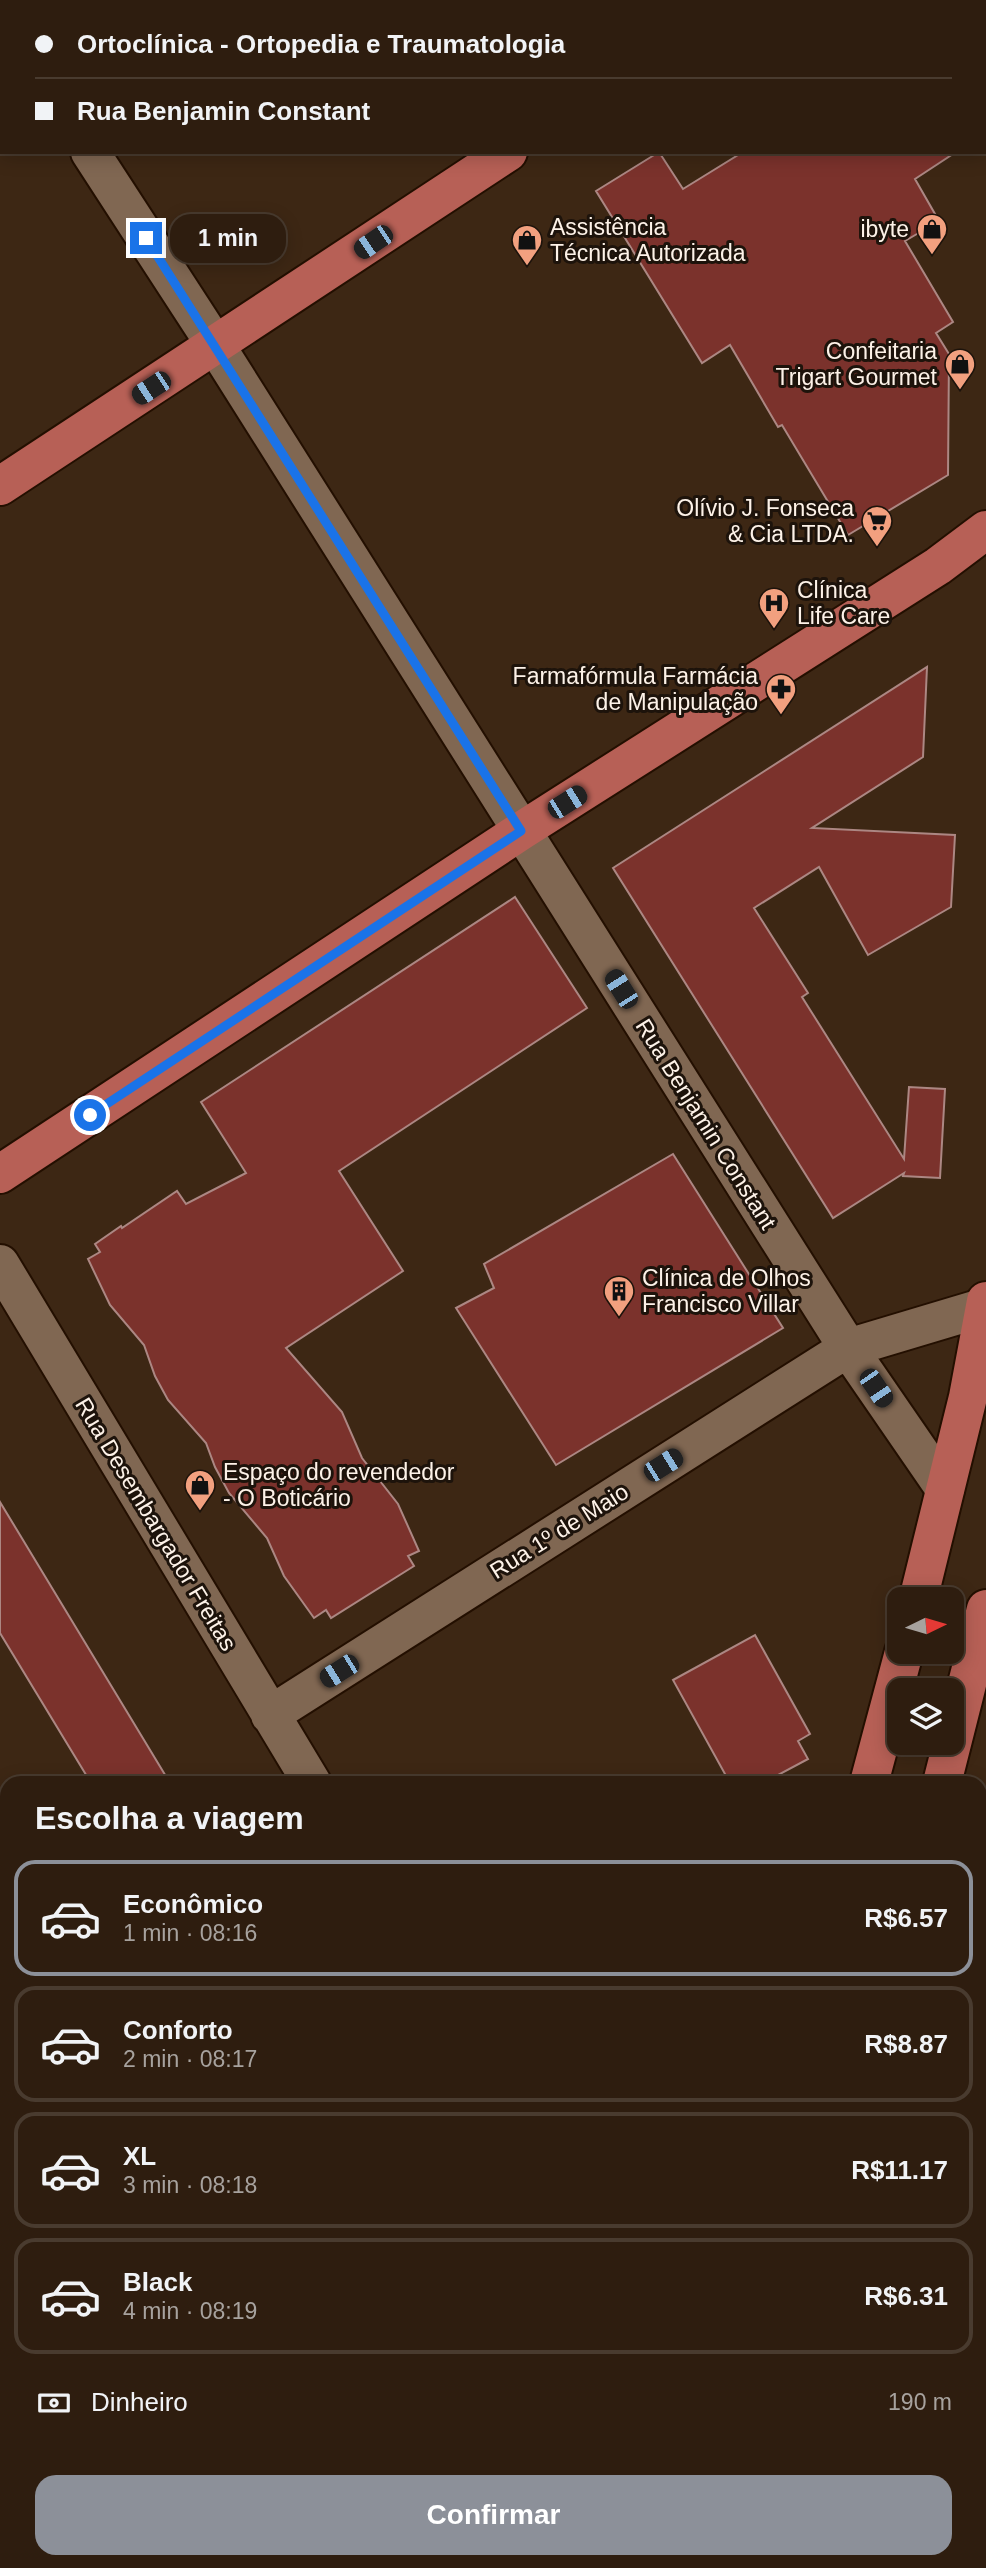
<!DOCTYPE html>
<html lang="pt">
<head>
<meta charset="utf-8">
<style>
  :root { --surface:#2e1d0f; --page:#3a2a1d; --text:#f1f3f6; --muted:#a7a29e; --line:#493b2f; --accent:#8c9099 }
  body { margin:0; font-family:Helvetica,sans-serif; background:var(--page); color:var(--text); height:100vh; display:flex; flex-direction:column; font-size:26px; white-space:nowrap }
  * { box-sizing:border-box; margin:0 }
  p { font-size:23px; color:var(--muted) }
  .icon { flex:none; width:38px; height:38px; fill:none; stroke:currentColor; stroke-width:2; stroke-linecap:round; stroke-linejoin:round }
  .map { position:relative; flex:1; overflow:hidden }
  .drawer { position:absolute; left:0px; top:1776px; width:987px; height:793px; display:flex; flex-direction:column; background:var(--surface); border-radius:21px 21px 0 0; box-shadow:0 4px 18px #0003,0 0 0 2px var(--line) }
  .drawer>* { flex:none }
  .banner { position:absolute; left:0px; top:0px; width:987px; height:154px; box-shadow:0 4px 18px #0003,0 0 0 2px var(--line); display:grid; align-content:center; height:154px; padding:0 35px; background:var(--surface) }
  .needle { width:46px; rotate:85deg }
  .controls { position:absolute; left:887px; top:1587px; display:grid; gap:14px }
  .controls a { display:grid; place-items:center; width:77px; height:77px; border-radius:14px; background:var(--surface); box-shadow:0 4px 18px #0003,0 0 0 2px var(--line); font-size:35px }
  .end { position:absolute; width:32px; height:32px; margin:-16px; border:9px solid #1a73e8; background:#fff; box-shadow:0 0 0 4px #fff }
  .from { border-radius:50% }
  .bubble { position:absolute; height:49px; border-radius:21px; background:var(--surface); box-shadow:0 4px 18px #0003,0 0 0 2px var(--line); font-size:23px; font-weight:700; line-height:49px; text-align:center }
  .car { position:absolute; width:21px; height:42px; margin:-21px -10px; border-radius:9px; box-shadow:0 0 5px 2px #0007; background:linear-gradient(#222 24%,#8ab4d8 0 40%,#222 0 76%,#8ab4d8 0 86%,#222 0) }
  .banner b { display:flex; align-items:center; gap:24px; height:66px; font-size:26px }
  .banner b+b { border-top:2px solid var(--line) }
  .banner i { width:18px; height:18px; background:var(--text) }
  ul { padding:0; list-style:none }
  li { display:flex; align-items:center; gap:21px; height:116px; margin:0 14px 10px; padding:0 21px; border:4px solid var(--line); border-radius:21px }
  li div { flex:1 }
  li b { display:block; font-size:26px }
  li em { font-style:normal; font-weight:700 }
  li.on { border-color:var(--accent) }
  li>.icon { width:63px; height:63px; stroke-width:1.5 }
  h2 { padding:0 35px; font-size:32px; line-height:84px }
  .pay { display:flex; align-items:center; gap:18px; height:77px; padding:0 35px; font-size:26px }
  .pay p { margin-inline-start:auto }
  .action { display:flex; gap:14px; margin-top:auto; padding:14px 35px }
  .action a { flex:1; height:80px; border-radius:21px; background:var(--accent); color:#fff; font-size:28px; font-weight:700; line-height:80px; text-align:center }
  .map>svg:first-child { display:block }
</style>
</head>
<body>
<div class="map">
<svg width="986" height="2568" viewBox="0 0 986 2568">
  <rect width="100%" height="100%" fill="#3d2714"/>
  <path fill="#365c26" d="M 7,1964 L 7,2274 L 0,2278 L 0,1968 Z
    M 980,2425 L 986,2427 L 986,2568 L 833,2568 L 836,2562 L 980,2562 Z
    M 596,2562 L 673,2562 L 669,2568 L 590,2568 Z"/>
  <path fill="#7b322c" stroke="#ac8783" stroke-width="2" d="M 659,152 L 683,189 L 743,152 L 956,152 L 915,179 L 939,221 L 905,241 L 953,322 L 936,333 L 949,354 L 948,475 L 848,535 L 782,425 L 778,427 L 730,345 L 702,363 L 596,191 Z
    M 927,667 L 923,757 L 812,828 L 955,835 L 951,907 L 868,955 L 819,867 L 754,908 L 808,993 L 802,997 L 904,1159 L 909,1087 L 945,1089 L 940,1178 L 903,1176 L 904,1173 L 833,1218 L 613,868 Z
    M 515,897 L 587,1008 L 339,1171 L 403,1271 L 286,1348 L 342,1412 L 362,1458 L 398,1504 L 419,1551 L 408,1556 L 414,1566 L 331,1618 L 326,1610 L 314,1618 L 284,1576 L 267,1538 L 229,1493 L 215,1467 L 206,1443 L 168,1400 L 155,1376 L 144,1345 L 110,1305 L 88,1259 L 100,1252 L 95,1244 L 121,1226 L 122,1228 L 177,1191 L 186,1204 L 246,1173 L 201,1102 Z
    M 673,1154 L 783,1328 L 556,1465 L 456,1308 L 494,1288 L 484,1264 Z
    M 0,1502 L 170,1783 L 91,1783 L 0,1633 Z
    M 755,1635 L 810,1734 L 798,1741 L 808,1759 L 763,1783 L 730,1783 L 673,1680 Z"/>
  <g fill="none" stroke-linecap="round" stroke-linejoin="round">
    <g stroke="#230f00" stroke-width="42">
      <path id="minor" d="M 0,14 L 2,17
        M 90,152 L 216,346 L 848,1348 L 945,1489
        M 0,1264 L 312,1783
        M 270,1715 L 848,1348 L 985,1307
        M 980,2334 L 986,2336"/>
    </g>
    <g stroke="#230f00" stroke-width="42">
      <path id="major" d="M 735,2 L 738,0
        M 0,486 L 508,152
        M 0,1174 L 521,831 L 938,566 L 986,530
        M 918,1600 L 968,1397 L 986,1301
        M 869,1783 L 904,1652
        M 942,1783 L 986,1609
        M 469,2568 L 475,2562
        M 561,2568 L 567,2562"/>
    </g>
    <path stroke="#928172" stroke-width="4.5" stroke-dasharray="3.5 3.5" stroke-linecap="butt" d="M 980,2407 L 986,2415"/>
    <use href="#minor" stroke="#806752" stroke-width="38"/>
    <use href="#major" stroke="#b76056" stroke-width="38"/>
    <path stroke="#cfc1b5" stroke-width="5" d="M 980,1975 L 986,1958
      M 739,2568 L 743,2562"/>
  </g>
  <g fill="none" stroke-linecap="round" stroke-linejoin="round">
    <path stroke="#1a73e8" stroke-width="9" d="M 90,1115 L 521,831 L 146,238"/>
  </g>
  <defs>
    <g id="shop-pin" transform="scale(1.575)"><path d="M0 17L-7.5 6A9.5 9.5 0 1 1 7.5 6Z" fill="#f2a07f" stroke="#1d130b"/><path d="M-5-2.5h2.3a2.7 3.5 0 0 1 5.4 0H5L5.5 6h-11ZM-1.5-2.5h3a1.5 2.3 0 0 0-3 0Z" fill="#111"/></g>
    <g id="supermarket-pin" transform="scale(1.575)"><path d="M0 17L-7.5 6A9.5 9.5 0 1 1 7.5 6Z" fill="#f2a07f" stroke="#1d130b"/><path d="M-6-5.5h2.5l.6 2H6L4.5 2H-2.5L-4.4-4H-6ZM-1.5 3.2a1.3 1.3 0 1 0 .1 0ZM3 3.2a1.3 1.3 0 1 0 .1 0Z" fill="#111"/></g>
    <g id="hospital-pin" transform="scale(1.575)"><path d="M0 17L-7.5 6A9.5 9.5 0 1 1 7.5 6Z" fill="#f2a07f" stroke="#1d130b"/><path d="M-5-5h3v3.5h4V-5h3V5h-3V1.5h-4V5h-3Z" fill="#111"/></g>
    <g id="pharmacy-pin" transform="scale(1.575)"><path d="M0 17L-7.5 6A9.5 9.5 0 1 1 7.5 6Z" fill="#f2a07f" stroke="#1d130b"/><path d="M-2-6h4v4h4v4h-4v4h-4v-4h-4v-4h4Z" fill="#111"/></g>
    <g id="building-pin" transform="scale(1.575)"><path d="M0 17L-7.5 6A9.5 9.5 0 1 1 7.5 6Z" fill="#f2a07f" stroke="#1d130b"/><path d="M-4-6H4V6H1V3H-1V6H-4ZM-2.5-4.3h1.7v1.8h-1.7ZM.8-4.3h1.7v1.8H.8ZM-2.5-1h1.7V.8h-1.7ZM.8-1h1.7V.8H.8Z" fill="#111"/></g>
  </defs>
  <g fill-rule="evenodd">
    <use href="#shop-pin" x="932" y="229"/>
    <use href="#shop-pin" x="527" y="240"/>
    <use href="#shop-pin" x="960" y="364"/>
    <use href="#supermarket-pin" x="877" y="521"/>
    <use href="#hospital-pin" x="774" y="603"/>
    <use href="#pharmacy-pin" x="781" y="689"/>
    <use href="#building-pin" x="619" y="1291"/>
    <use href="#shop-pin" x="200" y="1485"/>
  </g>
  <g text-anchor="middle" stroke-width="6" stroke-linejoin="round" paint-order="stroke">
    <g font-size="23" fill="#fdf2e8" stroke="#1d130b" text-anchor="start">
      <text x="550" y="235">Assistência<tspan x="550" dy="26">Técnica Autorizada</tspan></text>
      <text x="909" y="237" text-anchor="end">ibyte</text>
      <text x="937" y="359" text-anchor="end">Confeitaria<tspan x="937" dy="26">Trigart Gourmet</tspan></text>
      <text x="854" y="516" text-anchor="end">Olívio J. Fonseca<tspan x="854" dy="26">&amp; Cia LTDA.</tspan></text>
      <text x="797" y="598">Clínica<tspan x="797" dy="26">Life Care</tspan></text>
      <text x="758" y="684" text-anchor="end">Farmafórmula Farmácia<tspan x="758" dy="26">de Manipulação</tspan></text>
      <text x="642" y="1286">Clínica de Olhos<tspan x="642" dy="26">Francisco Villar</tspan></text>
      <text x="223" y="1480">Espaço do revendedor<tspan x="223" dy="26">- O Boticário</tspan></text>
    </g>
    <g font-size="23" fill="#fdf2e8" stroke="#1d130b">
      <text transform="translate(706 1124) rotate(58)" y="8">Rua Benjamin Constant</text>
      <text transform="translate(156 1524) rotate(59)" y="8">Rua Desembargador Freitas</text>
      <text transform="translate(559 1531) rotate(-32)" y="8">Rua 1º de Maio</text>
    </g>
  </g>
</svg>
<div class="controls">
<a><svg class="needle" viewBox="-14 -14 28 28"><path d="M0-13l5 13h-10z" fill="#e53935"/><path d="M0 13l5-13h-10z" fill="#a7a29e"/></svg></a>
<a><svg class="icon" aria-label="layers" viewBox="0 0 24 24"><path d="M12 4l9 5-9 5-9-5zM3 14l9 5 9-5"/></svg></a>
</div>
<i class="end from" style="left:90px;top:1115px"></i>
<i class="end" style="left:146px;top:238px"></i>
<div class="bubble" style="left:170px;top:214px;width:116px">1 min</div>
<i class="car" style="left:373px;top:242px;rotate:236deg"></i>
<i class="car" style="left:151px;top:388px;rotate:237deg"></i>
<i class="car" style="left:567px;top:802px;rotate:58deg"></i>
<i class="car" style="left:621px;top:989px;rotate:328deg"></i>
<i class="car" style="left:876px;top:1388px;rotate:146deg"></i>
<i class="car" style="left:663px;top:1465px;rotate:58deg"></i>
<i class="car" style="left:339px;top:1671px;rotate:238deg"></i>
<div class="banner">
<b><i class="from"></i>Ortoclínica - Ortopedia e Traumatologia</b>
<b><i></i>Rua Benjamin Constant</b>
</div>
<section class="drawer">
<h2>Escolha a viagem</h2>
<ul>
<li class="on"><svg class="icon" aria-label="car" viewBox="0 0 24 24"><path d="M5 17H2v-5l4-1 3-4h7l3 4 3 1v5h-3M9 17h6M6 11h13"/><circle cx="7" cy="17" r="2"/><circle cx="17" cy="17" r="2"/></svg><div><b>Econômico</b><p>1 min · 08:16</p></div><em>R$6.57</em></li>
<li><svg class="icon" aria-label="car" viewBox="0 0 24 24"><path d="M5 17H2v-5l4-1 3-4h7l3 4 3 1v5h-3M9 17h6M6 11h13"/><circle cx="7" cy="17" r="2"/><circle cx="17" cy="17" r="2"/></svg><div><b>Conforto</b><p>2 min · 08:17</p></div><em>R$8.87</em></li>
<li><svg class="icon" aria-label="car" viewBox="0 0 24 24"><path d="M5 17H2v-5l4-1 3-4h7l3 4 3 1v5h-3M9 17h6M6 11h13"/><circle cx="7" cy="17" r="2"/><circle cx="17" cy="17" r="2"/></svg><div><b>XL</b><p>3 min · 08:18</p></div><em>R$11.17</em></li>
<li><svg class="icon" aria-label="car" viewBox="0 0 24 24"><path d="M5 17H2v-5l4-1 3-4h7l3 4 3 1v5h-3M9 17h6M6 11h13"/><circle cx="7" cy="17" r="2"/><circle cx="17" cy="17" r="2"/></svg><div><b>Black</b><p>4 min · 08:19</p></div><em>R$6.31</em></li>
</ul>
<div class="pay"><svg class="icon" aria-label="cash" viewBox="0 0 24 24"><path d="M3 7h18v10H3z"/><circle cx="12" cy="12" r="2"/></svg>Dinheiro<p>190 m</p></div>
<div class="action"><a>Confirmar</a></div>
</section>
</div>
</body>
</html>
